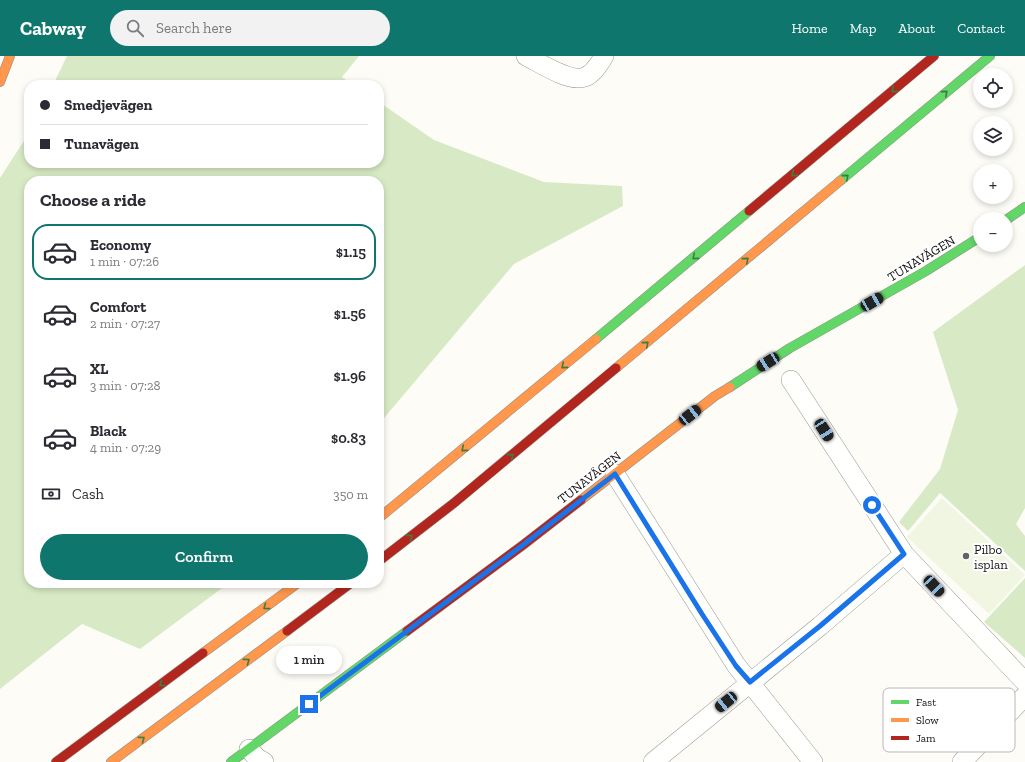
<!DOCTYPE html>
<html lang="en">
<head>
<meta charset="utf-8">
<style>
  :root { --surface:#fff; --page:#f2f2f3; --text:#2b2b33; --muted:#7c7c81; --line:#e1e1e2; --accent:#0f766e }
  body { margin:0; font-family:"Zilla Slab",serif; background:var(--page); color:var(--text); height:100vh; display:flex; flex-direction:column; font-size:15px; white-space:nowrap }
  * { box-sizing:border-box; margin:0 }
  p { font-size:13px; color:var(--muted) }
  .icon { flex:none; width:22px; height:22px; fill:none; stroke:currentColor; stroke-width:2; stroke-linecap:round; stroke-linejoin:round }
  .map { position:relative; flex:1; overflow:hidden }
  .panel { position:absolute; left:24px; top:120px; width:360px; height:412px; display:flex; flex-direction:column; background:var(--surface); border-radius:16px; box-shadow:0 2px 6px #0003 }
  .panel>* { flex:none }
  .top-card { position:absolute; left:24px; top:24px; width:360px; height:88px; border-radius:16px; box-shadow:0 2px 6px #0003; display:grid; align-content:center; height:88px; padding:0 16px; background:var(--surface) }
  .fabs { position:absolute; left:973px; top:12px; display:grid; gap:8px }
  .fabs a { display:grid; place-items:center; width:40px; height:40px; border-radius:50%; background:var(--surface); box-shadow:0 2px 6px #0003; font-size:20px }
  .end { position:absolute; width:18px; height:18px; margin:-9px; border:5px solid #1a73e8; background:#fff; box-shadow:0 0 0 2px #fff }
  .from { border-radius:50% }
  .bubble { position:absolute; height:28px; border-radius:14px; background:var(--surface); box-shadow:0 2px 6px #0003; font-size:13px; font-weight:600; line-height:28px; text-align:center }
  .car { position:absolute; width:12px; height:24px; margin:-12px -6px; border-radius:5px; box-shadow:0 0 3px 1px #0007; background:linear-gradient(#222 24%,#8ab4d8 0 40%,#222 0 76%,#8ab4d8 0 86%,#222 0) }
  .top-card b { display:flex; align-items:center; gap:14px; height:38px; font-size:15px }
  .top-card b+b { border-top:1px solid var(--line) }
  .top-card i { width:10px; height:10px; background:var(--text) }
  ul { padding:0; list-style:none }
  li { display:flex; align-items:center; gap:12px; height:56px; margin:0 8px 6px; padding:0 8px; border:2px solid transparent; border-radius:16px }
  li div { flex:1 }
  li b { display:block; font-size:15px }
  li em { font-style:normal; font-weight:600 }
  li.current { border-color:var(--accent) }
  li>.icon { width:36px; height:36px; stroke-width:1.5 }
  h2 { padding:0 16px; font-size:18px; line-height:48px }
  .pay { display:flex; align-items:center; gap:10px; height:44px; padding:0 16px; font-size:15px }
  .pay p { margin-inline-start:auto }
  .button { display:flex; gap:8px; margin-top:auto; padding:8px 16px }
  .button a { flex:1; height:46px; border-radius:24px; background:var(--accent); color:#fff; font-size:16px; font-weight:600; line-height:46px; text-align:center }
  header { display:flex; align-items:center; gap:24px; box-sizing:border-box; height:56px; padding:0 20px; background:var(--accent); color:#fff }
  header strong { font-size:19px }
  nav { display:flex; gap:22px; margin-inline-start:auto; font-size:14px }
  .search { width:280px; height:36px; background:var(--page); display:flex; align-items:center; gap:10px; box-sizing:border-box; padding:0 14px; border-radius:22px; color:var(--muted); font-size:15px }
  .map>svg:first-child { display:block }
</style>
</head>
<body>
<header>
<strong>Cabway</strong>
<div class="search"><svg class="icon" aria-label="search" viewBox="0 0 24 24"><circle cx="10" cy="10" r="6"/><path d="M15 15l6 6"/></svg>Search here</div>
<nav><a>Home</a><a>Map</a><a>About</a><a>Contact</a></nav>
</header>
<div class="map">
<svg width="1025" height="706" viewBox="0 0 1025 706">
  <rect width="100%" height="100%" fill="#fdfcf7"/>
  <path fill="#d8eac5" d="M 67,0 L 359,0 L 342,21 L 353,29 L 53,29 Z
    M 379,46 L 434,84 L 544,126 L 622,130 L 623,150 L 514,208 L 379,368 L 379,125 L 29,125 L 29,527 L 229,527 L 140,593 L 82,568 L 0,633 L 0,122 L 29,77 L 29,107 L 379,107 Z
    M 1025,209 L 1025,452 L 1016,468 L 1025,480 L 1025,515 L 940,437 L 908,475 L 899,466 L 940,413 L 958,354 L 933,276 Z
    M 1025,522 L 1025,602 L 984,566 Z"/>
  <path fill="#f0f6e1" d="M 942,442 L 1025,519 L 989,558 L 907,481 Z"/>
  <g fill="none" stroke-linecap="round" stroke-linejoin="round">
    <g stroke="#979795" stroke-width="20">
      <path id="street" d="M 526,0 C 540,7 570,27 585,21 C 593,18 600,7 604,0
        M 791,324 L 904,498 L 1025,626
        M 615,418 L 736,609 L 813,706
        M 249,693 L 257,702 L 264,706
        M 653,706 L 820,570 L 904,498
        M 962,706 L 1025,640"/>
    </g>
    <g stroke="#8e8d8b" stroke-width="10">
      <path id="fast" d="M 840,125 L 990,0
        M 1006,164 L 1025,151
        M 596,283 L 749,155
        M 730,331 L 790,292 L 926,215 L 980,181
        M 231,706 L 407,575"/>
    </g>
    <g stroke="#8e8d8b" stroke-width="10">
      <path id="slow" d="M 0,26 L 10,0
        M 616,312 L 840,125
        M 581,444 L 715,340 L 730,331
        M 379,462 L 596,283
        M 203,597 L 298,527
        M 111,706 L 287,575"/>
    </g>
    <g stroke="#8e8d8b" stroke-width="10">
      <path id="jam" d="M 749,155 L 934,0
        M 379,505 L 454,447 L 616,312
        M 287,575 L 351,527
        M 407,575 L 523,489 L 581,444
        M 56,706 L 203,597"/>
    </g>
    <use href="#street" stroke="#fffffe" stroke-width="19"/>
    <use href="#fast" stroke="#63d668" stroke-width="9"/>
    <use href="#slow" stroke="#ff974d" stroke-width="9"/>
    <use href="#jam" stroke="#b3261e" stroke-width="9"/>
  </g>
  <defs><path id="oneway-chevron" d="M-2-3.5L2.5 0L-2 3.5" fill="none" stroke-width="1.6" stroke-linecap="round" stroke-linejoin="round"/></defs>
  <g stroke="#3e7d41">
    <use href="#oneway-chevron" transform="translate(894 34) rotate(140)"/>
    <use href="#oneway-chevron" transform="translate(945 37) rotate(-40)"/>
    <use href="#oneway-chevron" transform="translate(794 118) rotate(140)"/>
    <use href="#oneway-chevron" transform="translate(846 121) rotate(-40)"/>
    <use href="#oneway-chevron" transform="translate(695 201) rotate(140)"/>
    <use href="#oneway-chevron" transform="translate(746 204) rotate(-40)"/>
    <use href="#oneway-chevron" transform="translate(646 288) rotate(-40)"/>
    <use href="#oneway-chevron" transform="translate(564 310) rotate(140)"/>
    <use href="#oneway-chevron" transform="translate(464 393) rotate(140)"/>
    <use href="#oneway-chevron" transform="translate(511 400) rotate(-40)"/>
    <use href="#oneway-chevron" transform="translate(410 481) rotate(-38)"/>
    <use href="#oneway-chevron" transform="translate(266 551) rotate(144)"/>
    <use href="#oneway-chevron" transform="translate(247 605) rotate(-36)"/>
    <use href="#oneway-chevron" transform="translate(162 628) rotate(144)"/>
    <use href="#oneway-chevron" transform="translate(142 683) rotate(-36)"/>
  </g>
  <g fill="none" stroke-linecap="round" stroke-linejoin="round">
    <path stroke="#1a73e8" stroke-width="5" d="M 309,648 L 523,489 L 615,418 L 702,558 L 736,610 L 750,626 L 820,570 L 904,498 L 872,449"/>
  </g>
  <circle fill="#646362" stroke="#fff" stroke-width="1.5" cx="966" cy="500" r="4"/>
  <g text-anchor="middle" stroke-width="4" stroke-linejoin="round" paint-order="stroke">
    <g font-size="13" fill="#111" stroke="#fff">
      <text transform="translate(921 202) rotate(-31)" y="5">TUNAVÄGEN</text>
      <text transform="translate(589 421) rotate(-38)" y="5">TUNAVÄGEN</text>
    </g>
    <g font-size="13" fill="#111" stroke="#fff" text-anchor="start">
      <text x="974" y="498">Pilbo<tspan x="974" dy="15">isplan</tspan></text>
    </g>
  </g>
  <rect x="883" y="632" width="132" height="64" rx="6" fill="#fff" stroke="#b8b8b8" stroke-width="1"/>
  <rect x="891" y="644" width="18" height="4" fill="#63d668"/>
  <rect x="891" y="662" width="18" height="4" fill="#ff974d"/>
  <rect x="891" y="680" width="18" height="4" fill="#b3261e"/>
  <g font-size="11" fill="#111">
    <text x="916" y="650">Fast</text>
    <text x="916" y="668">Slow</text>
    <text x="916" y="686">Jam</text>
  </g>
</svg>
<div class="fabs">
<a><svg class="icon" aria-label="locate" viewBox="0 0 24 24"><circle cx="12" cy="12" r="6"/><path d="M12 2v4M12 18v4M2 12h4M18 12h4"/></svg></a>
<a><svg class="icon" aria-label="layers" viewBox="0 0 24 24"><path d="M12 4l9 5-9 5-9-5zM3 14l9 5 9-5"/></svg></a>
<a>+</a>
<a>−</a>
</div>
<i class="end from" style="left:872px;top:449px"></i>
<i class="end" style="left:309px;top:648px"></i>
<div class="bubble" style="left:276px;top:590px;width:66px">1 min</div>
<i class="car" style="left:872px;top:246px;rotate:60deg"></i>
<i class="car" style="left:768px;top:306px;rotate:238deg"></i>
<i class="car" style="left:690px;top:359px;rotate:52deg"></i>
<i class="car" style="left:824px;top:374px;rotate:147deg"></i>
<i class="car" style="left:934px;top:530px;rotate:137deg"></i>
<i class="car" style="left:726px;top:646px;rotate:231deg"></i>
<div class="top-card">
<b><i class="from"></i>Smedjevägen</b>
<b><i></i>Tunavägen</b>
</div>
<section class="panel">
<h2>Choose a ride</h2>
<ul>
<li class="current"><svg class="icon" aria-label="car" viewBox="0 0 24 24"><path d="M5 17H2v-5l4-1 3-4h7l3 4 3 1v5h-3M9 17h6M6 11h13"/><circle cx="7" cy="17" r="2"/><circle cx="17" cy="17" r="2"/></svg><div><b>Economy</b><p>1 min · 07:26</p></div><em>$1.15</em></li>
<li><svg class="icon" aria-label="car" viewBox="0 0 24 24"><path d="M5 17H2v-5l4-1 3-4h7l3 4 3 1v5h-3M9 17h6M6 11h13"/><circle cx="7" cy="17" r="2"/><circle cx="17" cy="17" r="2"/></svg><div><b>Comfort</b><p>2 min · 07:27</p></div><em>$1.56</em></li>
<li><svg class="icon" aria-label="car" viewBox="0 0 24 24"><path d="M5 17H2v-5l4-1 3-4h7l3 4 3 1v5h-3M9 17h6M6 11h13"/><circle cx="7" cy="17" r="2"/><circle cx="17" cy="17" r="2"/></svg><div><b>XL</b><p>3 min · 07:28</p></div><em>$1.96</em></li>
<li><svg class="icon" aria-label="car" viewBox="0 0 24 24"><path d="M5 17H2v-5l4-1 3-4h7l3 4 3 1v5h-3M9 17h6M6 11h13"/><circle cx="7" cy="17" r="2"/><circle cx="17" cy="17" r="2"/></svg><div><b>Black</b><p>4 min · 07:29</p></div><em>$0.83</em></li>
</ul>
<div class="pay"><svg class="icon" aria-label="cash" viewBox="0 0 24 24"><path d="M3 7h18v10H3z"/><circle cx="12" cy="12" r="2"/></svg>Cash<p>350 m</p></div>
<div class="button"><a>Confirm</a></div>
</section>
</div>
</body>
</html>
